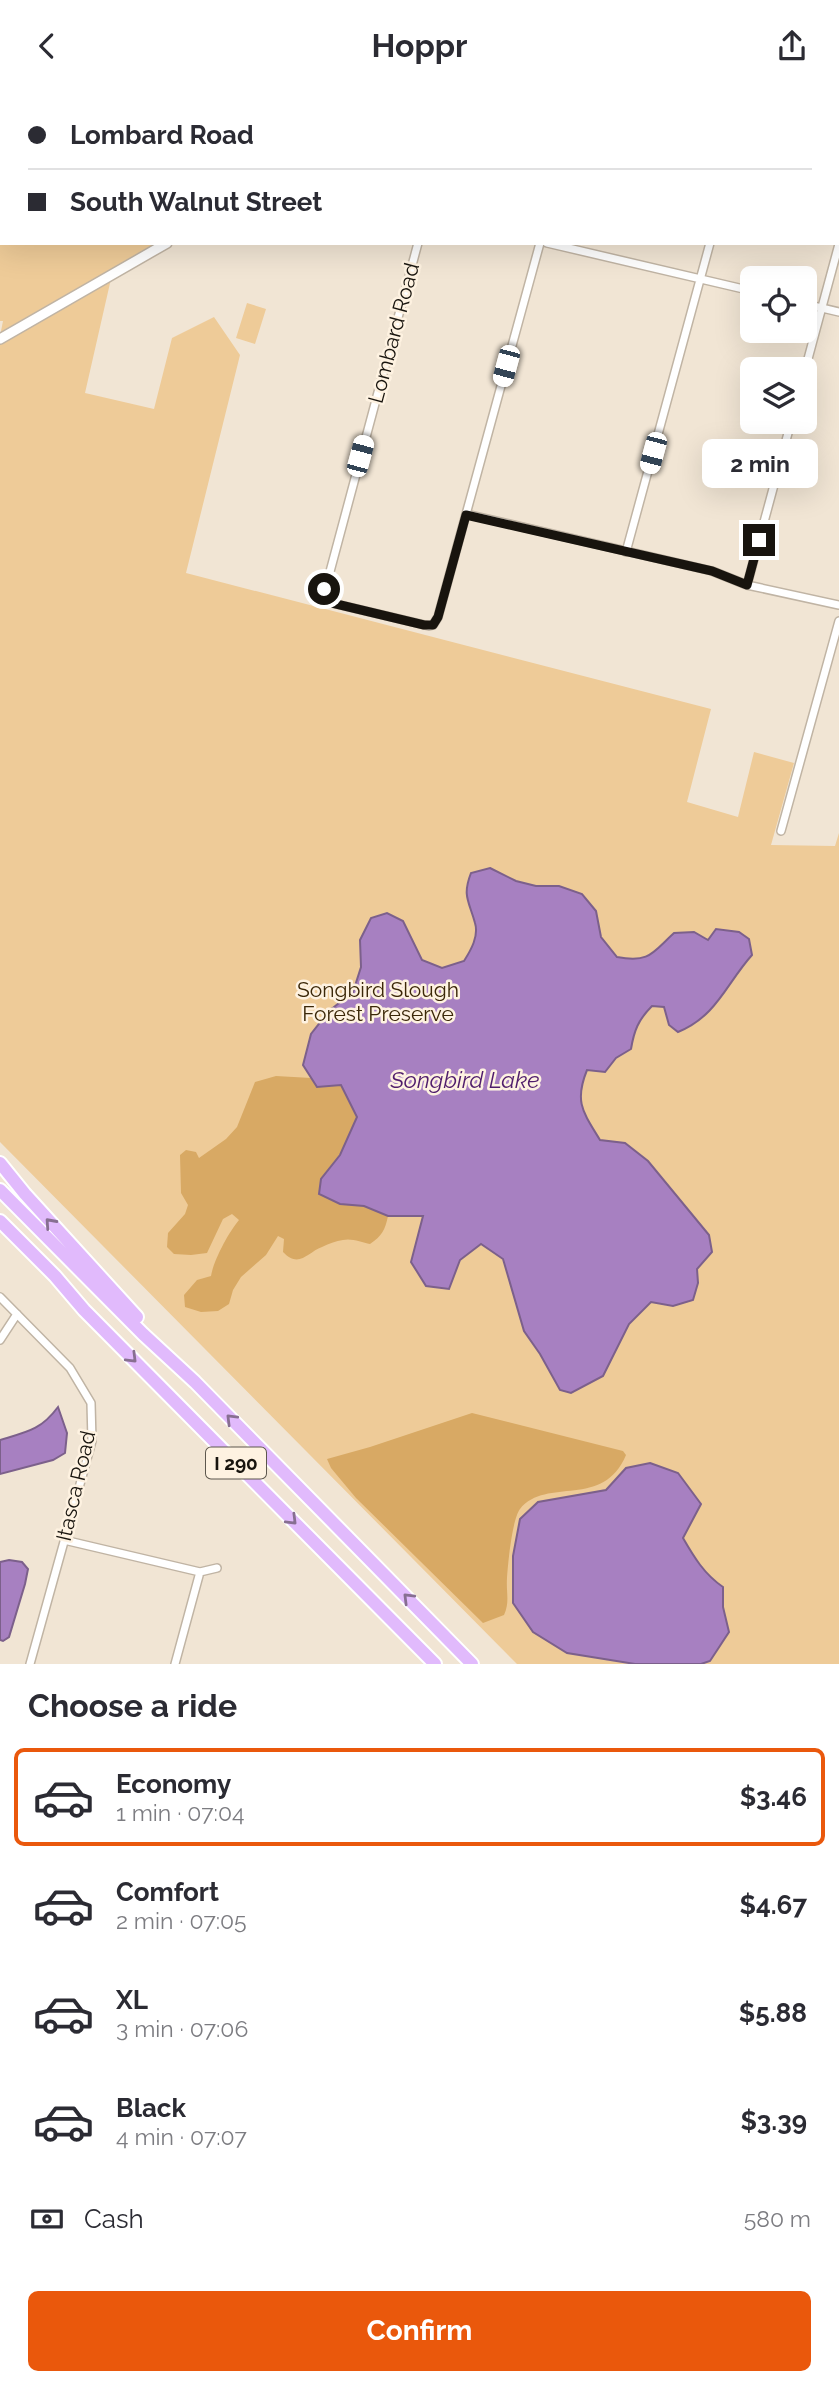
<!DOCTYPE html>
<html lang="en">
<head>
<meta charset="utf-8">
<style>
  :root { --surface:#fff; --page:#f2f2f3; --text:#2b2b33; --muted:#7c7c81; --line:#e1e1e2; --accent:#ea580c }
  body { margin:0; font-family:Raleway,sans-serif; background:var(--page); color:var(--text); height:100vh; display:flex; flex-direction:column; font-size:26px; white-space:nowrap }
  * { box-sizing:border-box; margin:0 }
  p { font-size:23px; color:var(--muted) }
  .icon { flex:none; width:38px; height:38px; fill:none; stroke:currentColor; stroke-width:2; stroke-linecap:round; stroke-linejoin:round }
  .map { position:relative; height:1573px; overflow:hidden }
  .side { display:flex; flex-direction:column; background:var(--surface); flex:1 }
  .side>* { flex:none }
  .top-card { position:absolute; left:0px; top:0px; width:840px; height:154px; box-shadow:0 7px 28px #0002; display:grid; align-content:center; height:154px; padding:0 28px; background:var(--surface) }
  .tools { position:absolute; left:740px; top:175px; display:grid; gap:14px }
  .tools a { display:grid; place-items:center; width:77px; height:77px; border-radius:10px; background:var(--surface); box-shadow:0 7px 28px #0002; font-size:35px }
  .end { position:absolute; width:32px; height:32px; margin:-16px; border:9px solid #18140e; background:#fff; box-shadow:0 0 0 4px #fff }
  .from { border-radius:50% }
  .bubble { position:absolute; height:49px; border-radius:10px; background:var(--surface); box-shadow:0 7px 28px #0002; font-size:23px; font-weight:700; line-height:49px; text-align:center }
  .car { position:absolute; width:21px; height:42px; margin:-21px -10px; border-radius:9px; box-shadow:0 0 5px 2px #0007; background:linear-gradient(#fff 24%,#345 0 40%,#fff 0 76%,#345 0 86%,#fff 0) }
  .top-card b { display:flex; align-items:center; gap:24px; height:66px; font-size:26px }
  .top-card b+b { border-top:2px solid var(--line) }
  .top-card i { width:18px; height:18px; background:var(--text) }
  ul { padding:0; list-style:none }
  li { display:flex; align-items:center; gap:21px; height:98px; margin:0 14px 10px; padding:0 14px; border:4px solid transparent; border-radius:10px }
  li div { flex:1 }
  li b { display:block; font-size:26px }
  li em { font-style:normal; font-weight:700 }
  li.on { border-color:var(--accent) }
  li>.icon { width:63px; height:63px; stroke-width:1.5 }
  h2 { padding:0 28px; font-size:32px; line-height:84px }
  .pay { display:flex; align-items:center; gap:18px; height:77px; padding:0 28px; font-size:26px }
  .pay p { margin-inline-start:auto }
  .primary-button { display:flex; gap:14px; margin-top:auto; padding:14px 28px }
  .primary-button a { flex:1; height:80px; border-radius:10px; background:var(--accent); color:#fff; font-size:28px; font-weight:700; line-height:80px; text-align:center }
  header { display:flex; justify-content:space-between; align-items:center; height:91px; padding:0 28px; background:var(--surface); font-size:32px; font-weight:700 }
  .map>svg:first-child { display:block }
</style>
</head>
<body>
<header><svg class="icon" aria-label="back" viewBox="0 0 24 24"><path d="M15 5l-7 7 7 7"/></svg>Hoppr<svg class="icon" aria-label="share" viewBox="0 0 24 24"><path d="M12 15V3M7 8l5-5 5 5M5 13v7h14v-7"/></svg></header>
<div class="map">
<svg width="839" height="1573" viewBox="0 0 839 1573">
  <rect width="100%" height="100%" fill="#f1e5d4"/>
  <path fill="#eecb98" d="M 71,0 L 183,0 L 184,2 L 57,2 Z
    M 0,9 L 2,9 L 2,152 L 157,152 L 113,179 L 85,302 L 154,318 L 172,247 L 214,226 L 240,264 L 186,482 L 711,618 L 687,711 L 738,726 L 754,661 L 794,672 L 771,754 L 835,755 L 839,742 L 839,1573 L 517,1573 L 0,1051 L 0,245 L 3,230 L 0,230 Z
    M 247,212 L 266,218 L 255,253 L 236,247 Z"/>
  <path fill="#d8a964" d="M 276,985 L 311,987 L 317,996 L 341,994 L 357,1026 L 340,1064 L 321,1088 L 340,1113 L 364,1115 L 388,1125 C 385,1139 382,1145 370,1153 C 362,1151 351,1147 343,1149 C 336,1150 328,1153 322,1156 C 308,1161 299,1178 283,1161 L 284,1148 L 278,1145 L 266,1164 L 241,1186 L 233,1199 L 229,1213 L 218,1220 L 201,1221 L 185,1216 L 184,1204 L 197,1189 L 211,1185 C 214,1168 229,1141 239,1129 L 232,1123 L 223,1128 L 207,1162 L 191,1164 L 174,1163 L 167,1156 L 168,1142 L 185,1123 L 188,1114 L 181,1102 L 180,1064 L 186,1059 L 196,1061 L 199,1067 L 226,1048 L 237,1036 L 255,991 Z
    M 472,1322 L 623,1360 L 626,1364 C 603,1419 547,1385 520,1418 C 512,1429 508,1472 507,1487 C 506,1502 510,1511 504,1524 L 483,1532 L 356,1407 L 331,1377 L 327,1368 L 370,1356 Z"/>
  <path fill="#a780c1" stroke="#7c608b" stroke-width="2" d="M 490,777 L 516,790 L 536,795 L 559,795 L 582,803 L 596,820 L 601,846 L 617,866 C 650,872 652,862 674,842 L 694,841 L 708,849 L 716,838 L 739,841 L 749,848 L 752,864 C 726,893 717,925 678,941 L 669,934 L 664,916 L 652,915 C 638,929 634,940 631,958 L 616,967 L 605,981 L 587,979 C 574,1011 583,1021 600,1049 L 625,1052 L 648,1070 L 709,1144 L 712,1161 L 697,1178 L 698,1192 L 693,1209 L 673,1215 L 651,1211 L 629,1233 L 603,1285 L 571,1302 L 560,1299 L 540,1263 L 524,1240 L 503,1168 L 481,1153 L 460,1169 L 449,1198 L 426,1195 L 411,1171 L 423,1125 L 388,1125 L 364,1115 L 340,1113 L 319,1103 L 321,1088 L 340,1064 L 357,1026 L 341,994 L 317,996 L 303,974 L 311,943 L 329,920 L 353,901 L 361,876 L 360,849 L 371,827 L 387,822 L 403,830 L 422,869 L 442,877 L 464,870 C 471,859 479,845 475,832 C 469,810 462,805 471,782 Z
    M 58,1316 L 67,1342 L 65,1362 L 53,1369 L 0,1383 L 0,1349 C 27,1341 41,1339 58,1316 Z
    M 650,1372 L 678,1382 L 701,1413 L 683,1447 C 694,1466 704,1483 723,1496 L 723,1516 L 729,1541 L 710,1570 L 701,1573 L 635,1573 L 567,1562 L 533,1541 L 513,1512 L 513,1465 L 520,1428 L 538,1411 L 606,1399 L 626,1377 Z
    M 9,1469 L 22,1471 L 28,1478 L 25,1493 L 9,1546 L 3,1550 L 0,1549 L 0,1471 Z"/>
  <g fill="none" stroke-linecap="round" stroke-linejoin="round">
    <path stroke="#7c608b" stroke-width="2" d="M 218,2 L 222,0
      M 0,132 L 2,131"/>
    <g stroke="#c0b4a4" stroke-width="10">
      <path id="minor" d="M 451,0 L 451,2
        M 582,2 L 582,0
        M 750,2 L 751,0
        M 418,152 L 324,503 L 332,512 L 429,535 L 433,534 L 438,526 L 540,152
        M 547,152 L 752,200
        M 805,213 L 839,221
        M 805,279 L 839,153
        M 466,423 L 712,480 L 747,494 L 839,514
        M 626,461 L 710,152
        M 747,494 L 791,331
        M 781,740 L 839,530
        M 0,1206 L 70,1277 L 91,1312 L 92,1350 L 30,1573
        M 0,1249 L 17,1223
        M 64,1449 L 200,1481 L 217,1477
        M 175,1573 L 200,1481"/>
    </g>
    <g stroke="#c0b4a4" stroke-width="12">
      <path id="tertiary" d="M 512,2 L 522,0
        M 0,248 L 167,152"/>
    </g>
    <g stroke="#fff" stroke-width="16">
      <path id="motorway" d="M 0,1072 L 25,1103 L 137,1226
        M 0,1099 L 143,1243 L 195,1291 L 472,1573
        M 0,1130 L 55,1185 L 84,1219 L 435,1573"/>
    </g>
    <use href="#minor" stroke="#fff" stroke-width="7"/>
    <use href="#tertiary" stroke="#fff" stroke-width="9"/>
    <use href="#motorway" stroke="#e1bafc" stroke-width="12"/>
  </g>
  <defs><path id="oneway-chevron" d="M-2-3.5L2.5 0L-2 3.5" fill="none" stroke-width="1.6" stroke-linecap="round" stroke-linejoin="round" transform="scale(1.75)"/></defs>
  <g stroke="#876f91">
    <use href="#oneway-chevron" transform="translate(50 1132) rotate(-132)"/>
    <use href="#oneway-chevron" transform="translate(132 1267) rotate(45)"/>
    <use href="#oneway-chevron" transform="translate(231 1328) rotate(-135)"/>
    <use href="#oneway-chevron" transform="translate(292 1429) rotate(45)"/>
    <use href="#oneway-chevron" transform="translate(408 1507) rotate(-135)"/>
  </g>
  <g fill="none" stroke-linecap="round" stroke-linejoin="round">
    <path stroke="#18140e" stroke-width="9" d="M 324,498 L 326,507 L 332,512 L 424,534 L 433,534 L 438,526 L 466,424 L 712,480 L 747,494 L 759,449"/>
  </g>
  <g text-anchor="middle" stroke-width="5" stroke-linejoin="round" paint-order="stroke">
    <rect fill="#fef2e1" stroke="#5d574d" stroke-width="2" x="206" y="1356.5" width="60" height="31" rx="5"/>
    <g font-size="19" font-weight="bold" fill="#18140e">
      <text x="236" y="1379">I 290</text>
    </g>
    <g font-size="21" fill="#18140e" stroke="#fef2e1">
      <text transform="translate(394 242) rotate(-75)" y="7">Lombard Road</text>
      <text transform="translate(76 1395) rotate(-77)" y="7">Itasca Road</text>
    </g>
    <g font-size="21" fill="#3b2708" stroke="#fef2e1">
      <text x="378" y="906">Songbird Slough<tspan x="378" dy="24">Forest Preserve</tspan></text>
    </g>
    <g font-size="23" font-style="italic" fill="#4f1c6b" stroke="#fef2e1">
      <text x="465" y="997">Songbird Lake</text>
    </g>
  </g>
</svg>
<div class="tools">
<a><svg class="icon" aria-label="locate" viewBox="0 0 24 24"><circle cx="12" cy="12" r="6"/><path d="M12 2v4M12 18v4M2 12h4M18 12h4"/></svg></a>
<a><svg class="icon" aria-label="layers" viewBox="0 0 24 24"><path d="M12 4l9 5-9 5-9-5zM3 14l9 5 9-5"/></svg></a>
</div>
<i class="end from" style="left:324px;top:498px"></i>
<i class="end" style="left:759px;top:449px"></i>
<div class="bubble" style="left:702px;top:348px;width:116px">2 min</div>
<i class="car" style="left:506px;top:275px;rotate:195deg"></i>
<i class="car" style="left:653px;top:362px;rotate:195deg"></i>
<i class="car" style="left:360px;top:365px;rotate:15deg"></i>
<div class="top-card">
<b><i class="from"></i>Lombard Road</b>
<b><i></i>South Walnut Street</b>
</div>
</div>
<section class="side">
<h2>Choose a ride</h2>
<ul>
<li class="on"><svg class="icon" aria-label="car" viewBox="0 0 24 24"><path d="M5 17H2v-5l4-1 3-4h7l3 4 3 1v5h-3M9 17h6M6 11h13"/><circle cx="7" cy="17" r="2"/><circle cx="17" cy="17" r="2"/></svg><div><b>Economy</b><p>1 min · 07:04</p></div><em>$3.46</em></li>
<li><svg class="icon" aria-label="car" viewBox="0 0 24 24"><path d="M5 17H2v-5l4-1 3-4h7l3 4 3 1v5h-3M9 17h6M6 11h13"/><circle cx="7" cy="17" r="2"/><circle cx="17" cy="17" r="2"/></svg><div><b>Comfort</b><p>2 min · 07:05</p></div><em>$4.67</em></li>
<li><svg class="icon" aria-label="car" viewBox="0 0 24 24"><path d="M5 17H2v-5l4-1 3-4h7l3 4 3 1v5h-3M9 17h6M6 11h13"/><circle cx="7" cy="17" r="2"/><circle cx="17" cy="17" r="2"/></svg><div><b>XL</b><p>3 min · 07:06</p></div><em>$5.88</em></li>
<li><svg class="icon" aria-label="car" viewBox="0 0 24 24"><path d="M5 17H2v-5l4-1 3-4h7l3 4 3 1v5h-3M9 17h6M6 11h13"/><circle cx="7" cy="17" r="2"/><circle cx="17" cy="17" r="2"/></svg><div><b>Black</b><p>4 min · 07:07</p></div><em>$3.39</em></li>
</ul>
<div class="pay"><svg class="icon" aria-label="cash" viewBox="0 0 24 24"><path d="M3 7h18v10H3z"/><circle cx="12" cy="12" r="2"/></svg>Cash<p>580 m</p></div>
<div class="primary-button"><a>Confirm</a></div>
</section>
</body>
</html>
